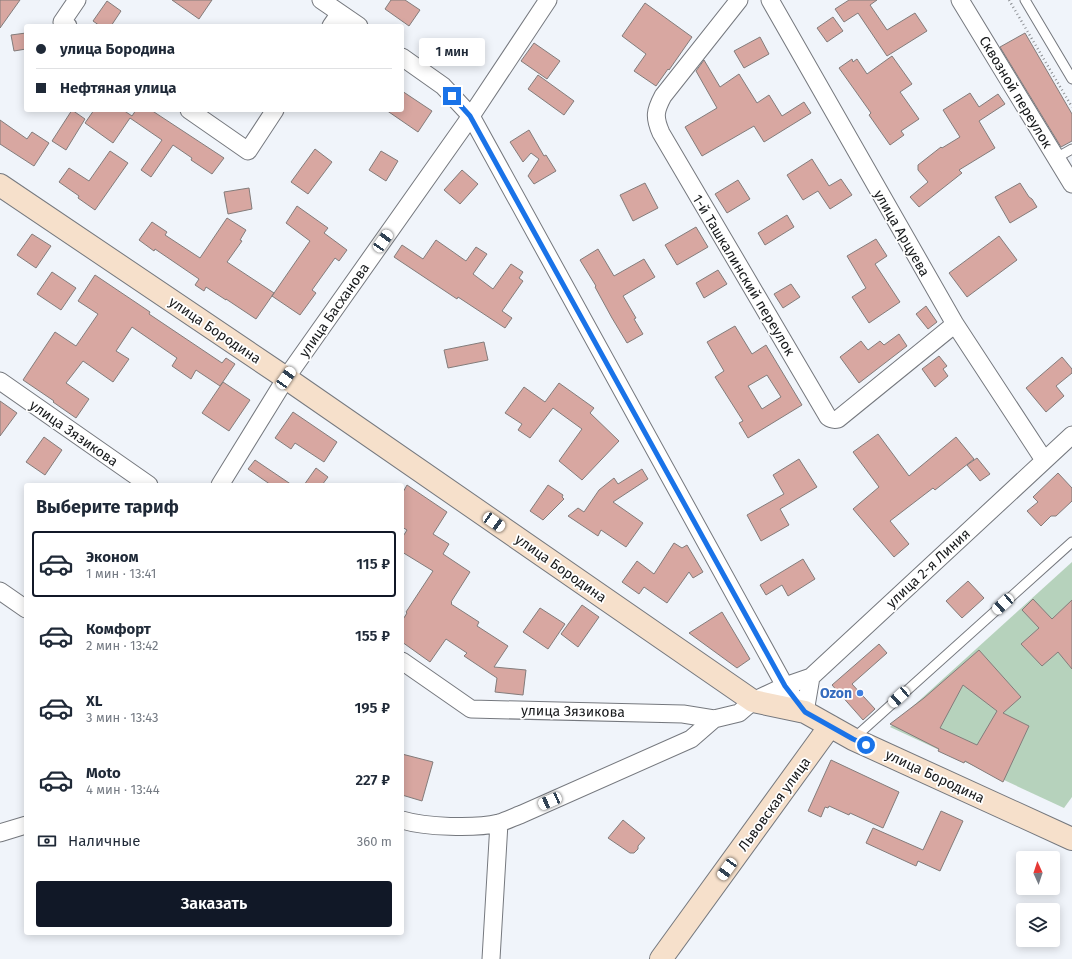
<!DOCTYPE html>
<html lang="ru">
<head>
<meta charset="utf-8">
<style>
  :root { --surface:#fff; --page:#f2f2f3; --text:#1f2937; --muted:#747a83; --line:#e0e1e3; --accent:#111827 }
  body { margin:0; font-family:"Fira Sans",sans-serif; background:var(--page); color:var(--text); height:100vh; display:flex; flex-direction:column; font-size:15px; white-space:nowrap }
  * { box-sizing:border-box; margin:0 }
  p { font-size:13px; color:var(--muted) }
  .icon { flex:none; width:22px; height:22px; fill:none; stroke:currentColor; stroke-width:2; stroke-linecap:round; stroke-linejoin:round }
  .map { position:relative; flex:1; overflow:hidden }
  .drawer { position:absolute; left:24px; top:483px; width:380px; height:452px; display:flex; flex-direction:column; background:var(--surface); border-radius:4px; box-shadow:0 2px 10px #0003 }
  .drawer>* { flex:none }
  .banner { position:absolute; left:24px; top:24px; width:380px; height:88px; border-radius:4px; box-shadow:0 2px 10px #0003; display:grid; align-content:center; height:88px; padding:0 12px; background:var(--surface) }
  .needle { width:26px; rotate:357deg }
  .controls { position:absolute; left:1016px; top:851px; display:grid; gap:8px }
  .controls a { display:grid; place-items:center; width:44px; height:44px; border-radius:4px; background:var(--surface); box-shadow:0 2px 10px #0003; font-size:20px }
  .end { position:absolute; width:18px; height:18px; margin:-9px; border:5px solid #1a73e8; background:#fff; box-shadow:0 0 0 2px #fff }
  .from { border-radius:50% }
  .bubble { position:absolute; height:28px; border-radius:4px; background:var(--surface); box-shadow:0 2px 10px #0003; font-size:13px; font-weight:600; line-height:28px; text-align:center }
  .car { position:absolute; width:12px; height:24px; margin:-12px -6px; border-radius:5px; box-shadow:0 0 3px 1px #0007; background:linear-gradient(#fff 24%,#345 0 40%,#fff 0 76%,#345 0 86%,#fff 0) }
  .banner b { display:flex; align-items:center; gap:14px; height:38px; font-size:15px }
  .banner b+b { border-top:1px solid var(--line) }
  .banner i { width:10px; height:10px; background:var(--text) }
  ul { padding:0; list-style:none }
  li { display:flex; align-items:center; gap:12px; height:66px; margin:0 8px 6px; padding:0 4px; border:2px solid transparent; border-radius:4px }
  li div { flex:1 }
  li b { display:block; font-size:15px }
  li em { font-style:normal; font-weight:600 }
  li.selected { border-color:var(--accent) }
  li>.icon { width:36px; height:36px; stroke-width:1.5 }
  h2 { padding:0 12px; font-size:18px; line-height:48px }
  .pay { display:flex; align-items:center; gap:10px; height:44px; padding:0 12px; font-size:15px }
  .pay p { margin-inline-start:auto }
  .action { display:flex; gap:8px; margin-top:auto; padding:8px 12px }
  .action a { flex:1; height:46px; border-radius:4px; background:var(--accent); color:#fff; font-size:16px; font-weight:600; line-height:46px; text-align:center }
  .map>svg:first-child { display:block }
</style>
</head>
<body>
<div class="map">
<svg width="1072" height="959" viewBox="0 0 1072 959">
  <rect width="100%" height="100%" fill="#f0f4fa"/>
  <path fill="#b6d2bc" d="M 1072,562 L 1072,797 L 1064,808 L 890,727 Z"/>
  <path fill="#d8a7a1" stroke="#837c7b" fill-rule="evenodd" d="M 0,0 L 20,0 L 0,28 Z
    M 172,0 L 212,0 L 199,19 Z
    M 391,0 L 405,0 L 420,10 L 409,26 L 385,9 Z
    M 849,0 L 877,0 L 870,5 L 887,30 L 915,13 L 927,31 L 887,56 L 858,13 L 844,22 L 835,9 Z
    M 107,1 L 121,11 L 111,26 L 100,26 L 93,21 Z
    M 645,3 L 692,37 L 669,70 L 668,69 L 656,86 L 634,71 L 646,54 L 622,36 Z
    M 833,17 L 843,31 L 827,42 L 817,28 Z
    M 26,33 L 26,49 L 14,51 L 11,35 Z
    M 1025,33 L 1072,114 L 1072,141 L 1061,147 L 1000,47 Z
    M 760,37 L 769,54 L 744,68 L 734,51 Z
    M 534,43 L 560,61 L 547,79 L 521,61 Z
    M 892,56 L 912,84 L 900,92 L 919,119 L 901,131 L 904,135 L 890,145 L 869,115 L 871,113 L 839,68 L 852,59 L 853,62 L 857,59 L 867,74 Z
    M 704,60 L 720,87 L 739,74 L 757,103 L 769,95 L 782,116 L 804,102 L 811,113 L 764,142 L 754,126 L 702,156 L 685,127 L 717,108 L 696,71 Z
    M 538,75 L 574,101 L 564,115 L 528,89 Z
    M 402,91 L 432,111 L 418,132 L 386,110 L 402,110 Z
    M 970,93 L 979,107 L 998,94 L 1005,104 L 979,121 L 995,148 L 959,170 L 962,173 L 919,207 L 910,197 L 928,182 L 918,170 L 918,165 L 941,147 L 942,148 L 960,137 L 943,110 Z
    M 72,110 L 85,119 L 66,150 L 52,141 Z
    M 94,110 L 123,110 L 132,116 L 136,110 L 151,110 L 224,158 L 212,174 L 191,160 L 192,158 L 173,145 L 151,177 L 141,170 L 162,140 L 130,118 L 113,143 L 85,123 Z
    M 0,120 L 27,139 L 32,132 L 49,143 L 34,166 L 0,144 Z
    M 529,130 L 544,156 L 546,155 L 556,171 L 534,184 L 528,176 L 539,159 L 531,153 L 523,162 L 510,142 Z
    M 315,149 L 332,162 L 308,194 L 291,182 Z
    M 110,151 L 128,163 L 95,210 L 78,198 L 79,196 L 59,182 L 69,168 L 89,181 Z
    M 381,151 L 398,161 L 386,181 L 369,170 Z
    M 812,159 L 829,186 L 841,179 L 852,195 L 830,209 L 818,191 L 803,200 L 787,175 Z
    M 462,170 L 478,184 L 460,204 L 444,190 Z
    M 738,180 L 750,199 L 727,213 L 715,194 Z
    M 645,183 L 658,208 L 633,221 L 620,195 Z
    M 1020,183 L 1029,197 L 1032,199 L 1037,207 L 1010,223 L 995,197 Z
    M 249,188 L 252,209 L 228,214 L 224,192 Z
    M 297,206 L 328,228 L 324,233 L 347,250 L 339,261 L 335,258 L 312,290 L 316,293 L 300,315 L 272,296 L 310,241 L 286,223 Z
    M 787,215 L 794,227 L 765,245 L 758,233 Z
    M 227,218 L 246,230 L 240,240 L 242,241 L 227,262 L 274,293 L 256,319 L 226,299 L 226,300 L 206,287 L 204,291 L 195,285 L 199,279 L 155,249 L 154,251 L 139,240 L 152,222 L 167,232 L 165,235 L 200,258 Z
    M 696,227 L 708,247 L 677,265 L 665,245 Z
    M 32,234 L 51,246 L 36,268 L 17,255 Z
    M 999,236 L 1017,260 L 967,297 L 949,273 Z
    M 876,239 L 887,256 L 875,264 L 900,302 L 869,323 L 852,297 L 866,288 L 847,256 Z
    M 436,240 L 466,261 L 476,247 L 487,254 L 473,274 L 493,289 L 511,264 L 523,272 L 519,278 L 523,281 L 502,311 L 512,318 L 505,328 L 458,297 L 457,299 L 394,257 L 402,245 L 423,259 Z
    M 598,249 L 614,276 L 644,259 L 655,277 L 623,296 L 636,318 L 634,319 L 643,334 L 627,343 L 612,318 L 595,287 L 596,286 L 580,260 Z
    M 718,270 L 727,284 L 704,298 L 696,283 Z
    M 52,272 L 76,288 L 61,310 L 37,294 Z
    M 95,275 L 150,312 L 149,314 L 222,363 L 226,358 L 235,364 L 220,386 L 196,370 L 191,379 L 172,366 L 177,358 L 132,327 L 116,351 L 129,359 L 113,382 L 83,361 L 66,383 L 89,399 L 76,418 L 53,402 L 54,401 L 23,380 L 55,332 L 76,346 L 98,314 L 78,301 Z
    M 791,284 L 800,297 L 783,308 L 774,294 Z
    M 926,306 L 937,322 L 928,329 L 916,314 Z
    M 735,326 L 752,354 L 766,345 L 802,405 L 748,438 L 739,423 L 743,421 L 715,377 L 724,371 L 707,342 ZM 767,375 L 781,397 L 762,409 L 748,386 Z
    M 899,334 L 907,346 L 859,383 L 840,357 L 861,341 L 868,350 L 880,341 L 884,345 Z
    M 484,342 L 488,360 L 448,368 L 444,350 Z
    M 939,356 L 947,366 L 943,369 L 948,376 L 935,387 L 922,369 Z
    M 1062,357 L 1072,369 L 1072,373 L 1056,386 L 1064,396 L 1046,412 L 1026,388 Z
    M 223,382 L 250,400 L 229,431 L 202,413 Z
    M 559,383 L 594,408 L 590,413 L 619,441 L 582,480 L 559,461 L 582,429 L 553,408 L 530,438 L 518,430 L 522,424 L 505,413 L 524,387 L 545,402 Z
    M 0,401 L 17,413 L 0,436 Z
    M 293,412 L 337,442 L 324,462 L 295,443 L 291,449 L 275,438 Z
    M 878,434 L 909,476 L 956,437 L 974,459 L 935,490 L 933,488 L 890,521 L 909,544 L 894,557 L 853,509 L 879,487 L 853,452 Z
    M 44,437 L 62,450 L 45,475 L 26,462 Z
    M 977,458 L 990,474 L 980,481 L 967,465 Z
    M 799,459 L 817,487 L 780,509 L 789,525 L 761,541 L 747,515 L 784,494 L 773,475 Z
    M 255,460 L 292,485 L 271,485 L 248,469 Z
    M 316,468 L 328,477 L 322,485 L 304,485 Z
    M 642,469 L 648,479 L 613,502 L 643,523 L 626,547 L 601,530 L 598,536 L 568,516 L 578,508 L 584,512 L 599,490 L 614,478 L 618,484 Z
    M 1058,473 L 1072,488 L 1072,501 L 1056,516 L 1051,516 L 1041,526 L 1027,511 L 1038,502 L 1033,497 Z
    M 407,485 L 447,512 L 433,534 L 449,544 L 443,554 L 470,572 L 451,602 L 452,603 L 451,604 L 479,622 L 477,626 L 508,646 L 494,667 L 526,670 L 523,695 L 495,692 L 497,678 L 464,656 L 467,653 L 446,639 L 430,662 L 402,642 L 402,621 L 407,613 L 406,612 L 433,571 L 402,552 L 402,538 L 407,530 L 402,527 L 402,494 Z
    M 548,485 L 563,495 L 562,497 L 564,499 L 543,520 L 530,511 Z
    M 674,543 L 682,548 L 687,545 L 703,572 L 693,578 L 689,572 L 667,603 L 644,587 L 639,594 L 622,582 L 637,561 L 654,574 Z
    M 803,559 L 815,579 L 788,596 L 782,585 L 766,595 L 760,585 Z
    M 968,581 L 984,598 L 962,618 L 946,601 Z
    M 1033,599 L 1052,619 L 1072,600 L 1072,669 L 1058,652 L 1042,666 L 1021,644 L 1039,628 L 1022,610 Z
    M 582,605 L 599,617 L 578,647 L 561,634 Z
    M 540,608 L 565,624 L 548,649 L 523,632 Z
    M 722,612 L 750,659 L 737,668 L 689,633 Z
    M 879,644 L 887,653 L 852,684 L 875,709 L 863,720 L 832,685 Z
    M 979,650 L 1021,697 L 1003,713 L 1029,726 L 1003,782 L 965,761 L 964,763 L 938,751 L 939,749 L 890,724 L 924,698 ZM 963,685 L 997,711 L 977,745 L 940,728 Z
    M 402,754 L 433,762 L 422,801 L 402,795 Z
    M 831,760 L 899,792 L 883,828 L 850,813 L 849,815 L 829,806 L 828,808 L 825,807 L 821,817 L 808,811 Z
    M 941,811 L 963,821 L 940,871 L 918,861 L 916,866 L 866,843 L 873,828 L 923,850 Z
    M 623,820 L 645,838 L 638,846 L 638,849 L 634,853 L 630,853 L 608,838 Z"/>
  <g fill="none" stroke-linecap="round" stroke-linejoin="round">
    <g stroke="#75787e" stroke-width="11">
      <path id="lane" d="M 1025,0 L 1072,79
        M 1056,158 L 1072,149
        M 853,739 L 1072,542"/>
    </g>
    <g stroke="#75787e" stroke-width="19">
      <path id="street" d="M 321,0 L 359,26
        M 739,0 L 663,96 C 655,111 654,117 661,133 L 828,417 C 832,420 834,420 838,419 L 955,324
        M 770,0 L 955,324 L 1044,460
        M 960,0 L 1072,184
        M 68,26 L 62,22 L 77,0
        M 331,26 L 340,13
        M 402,57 L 443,86 L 471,116 L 785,686 L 805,712
        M 189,110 L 248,151 L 275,110
        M 0,381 L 149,485
        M 220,485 L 286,378 L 471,116 L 548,0
        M 0,591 L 26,609
        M 402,661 L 471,709 L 683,714 L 714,719 L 739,713 L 753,701 L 785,686 L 811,677
        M 805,712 L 811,677 L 1072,435
        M 402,820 C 425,827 475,829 499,823 C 506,821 514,817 522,814 L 691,739 L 714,719
        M 0,833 L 26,825
        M 491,959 L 499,823"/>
    </g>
    <g stroke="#75787e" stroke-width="24">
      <path id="secondary" d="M 0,185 L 286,378 L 753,701 L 805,712 L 853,739 L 1072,839
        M 661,959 L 830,726"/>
    </g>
    <path stroke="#8c8f93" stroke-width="2.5" stroke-dasharray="1 3" stroke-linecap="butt" d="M 1009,0 L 1072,107"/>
    <use href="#lane" stroke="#fff" stroke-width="9"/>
    <use href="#street" stroke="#fff" stroke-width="17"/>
    <use href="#secondary" stroke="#f6e0cb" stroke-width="22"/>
  </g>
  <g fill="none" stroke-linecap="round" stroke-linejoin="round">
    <path stroke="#1a73e8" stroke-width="5" d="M 452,96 L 470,116 L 785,686 L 805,712 L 853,739 L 866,745"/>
  </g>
  <circle fill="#3f7fe0" stroke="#fff" stroke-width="1.5" cx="860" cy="693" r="4"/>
  <g text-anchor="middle" stroke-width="3.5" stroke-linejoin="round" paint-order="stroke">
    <g font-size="14" fill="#17191b" stroke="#fff">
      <text transform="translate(1016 92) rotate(59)" y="5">Сквозной переулок</text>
      <text transform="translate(902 233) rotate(60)" y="5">улица Арцуева</text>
      <text transform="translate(744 275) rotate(59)" y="5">1-й Ташкалинский переулок</text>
      <text transform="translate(334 310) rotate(-55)" y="5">улица Басханова</text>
      <text transform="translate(215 330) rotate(34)" y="5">улица Бородина</text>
      <text transform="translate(74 433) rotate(35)" y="5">улица Зязикова</text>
      <text transform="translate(561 568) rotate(35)" y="5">улица Бородина</text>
      <text transform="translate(928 568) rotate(-43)" y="5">улица 2-я Линия</text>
      <text transform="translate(573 711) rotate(1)" y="5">улица Зязикова</text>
      <text transform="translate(935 776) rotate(25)" y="5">улица Бородина</text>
      <text transform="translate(774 804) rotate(-54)" y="5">Львовская улица</text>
    </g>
    <g font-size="14" font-weight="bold" fill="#366cbe" stroke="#fff" text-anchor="end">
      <text x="852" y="698">Ozon</text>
    </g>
  </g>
</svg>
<div class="controls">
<a><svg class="needle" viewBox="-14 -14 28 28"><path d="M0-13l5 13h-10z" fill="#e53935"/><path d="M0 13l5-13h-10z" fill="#747a83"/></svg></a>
<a><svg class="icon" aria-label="layers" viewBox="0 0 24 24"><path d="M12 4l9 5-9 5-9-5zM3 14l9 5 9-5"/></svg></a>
</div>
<i class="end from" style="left:866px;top:745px"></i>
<i class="end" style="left:452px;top:96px"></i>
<div class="bubble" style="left:419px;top:38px;width:66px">1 мин</div>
<i class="car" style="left:383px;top:241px;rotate:35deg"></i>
<i class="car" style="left:286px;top:378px;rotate:35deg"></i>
<i class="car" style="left:494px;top:522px;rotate:125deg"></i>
<i class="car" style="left:1003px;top:604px;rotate:228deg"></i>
<i class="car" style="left:899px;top:697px;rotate:228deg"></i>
<i class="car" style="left:550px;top:801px;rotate:246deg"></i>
<i class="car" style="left:727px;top:869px;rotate:216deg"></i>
<div class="banner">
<b><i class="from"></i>улица Бородина</b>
<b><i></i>Нефтяная улица</b>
</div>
<section class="drawer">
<h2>Выберите тариф</h2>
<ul>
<li class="selected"><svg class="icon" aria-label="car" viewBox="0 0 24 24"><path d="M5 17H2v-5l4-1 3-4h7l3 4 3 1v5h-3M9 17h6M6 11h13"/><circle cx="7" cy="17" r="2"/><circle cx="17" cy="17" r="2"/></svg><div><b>Эконом</b><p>1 мин · 13:41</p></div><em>115 ₽</em></li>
<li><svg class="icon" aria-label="car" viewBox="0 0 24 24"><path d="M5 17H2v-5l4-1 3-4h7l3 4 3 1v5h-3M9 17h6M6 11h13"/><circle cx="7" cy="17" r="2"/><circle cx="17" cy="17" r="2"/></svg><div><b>Комфорт</b><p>2 мин · 13:42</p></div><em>155 ₽</em></li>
<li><svg class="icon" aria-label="car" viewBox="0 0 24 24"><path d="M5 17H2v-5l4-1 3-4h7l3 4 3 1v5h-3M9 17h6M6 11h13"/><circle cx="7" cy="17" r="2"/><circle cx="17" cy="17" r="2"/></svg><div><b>XL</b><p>3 мин · 13:43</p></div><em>195 ₽</em></li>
<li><svg class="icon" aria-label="car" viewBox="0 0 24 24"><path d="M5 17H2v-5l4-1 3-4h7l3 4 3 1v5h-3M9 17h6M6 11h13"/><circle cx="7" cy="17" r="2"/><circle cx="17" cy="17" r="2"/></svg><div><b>Moto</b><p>4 мин · 13:44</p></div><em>227 ₽</em></li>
</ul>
<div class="pay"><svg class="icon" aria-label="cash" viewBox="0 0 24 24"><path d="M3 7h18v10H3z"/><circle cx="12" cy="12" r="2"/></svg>Наличные<p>360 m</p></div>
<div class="action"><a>Заказать</a></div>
</section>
</div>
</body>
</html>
